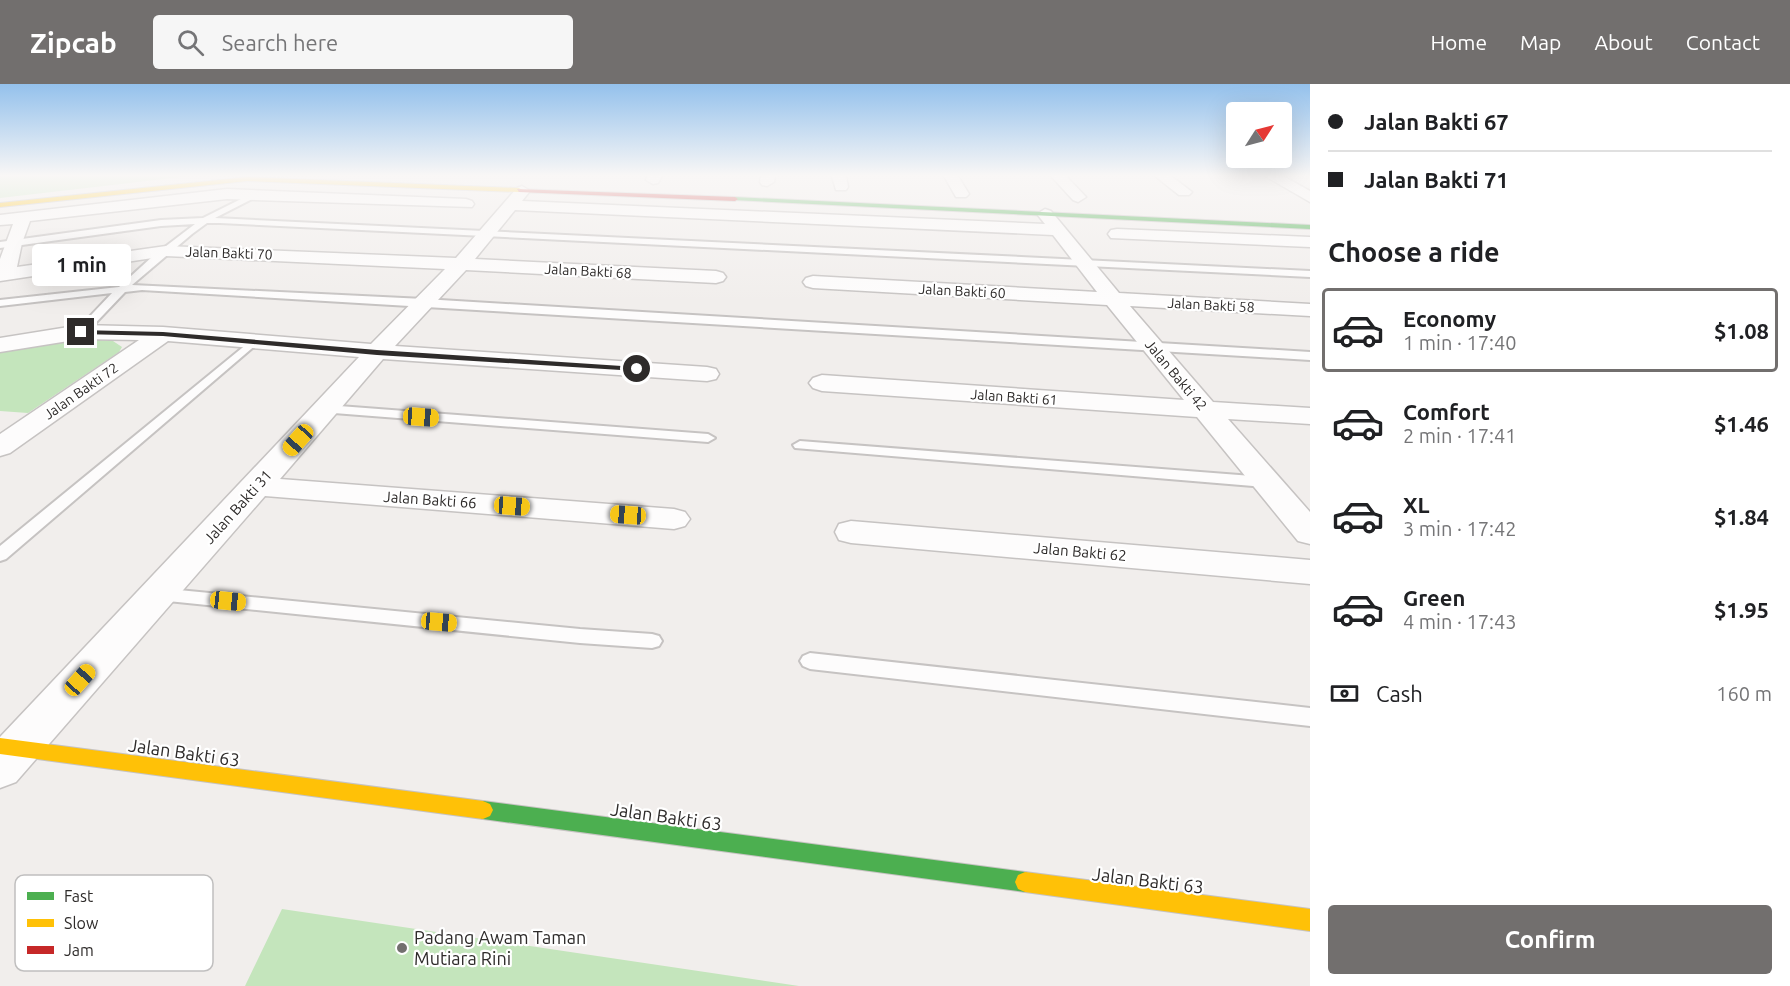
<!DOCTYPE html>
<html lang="en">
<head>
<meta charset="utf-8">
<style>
  :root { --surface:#fff; --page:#f6f6f6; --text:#202124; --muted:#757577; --line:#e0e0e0; --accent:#726f6e }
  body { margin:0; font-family:Ubuntu,sans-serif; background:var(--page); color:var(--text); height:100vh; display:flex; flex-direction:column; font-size:22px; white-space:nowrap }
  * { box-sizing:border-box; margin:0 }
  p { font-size:20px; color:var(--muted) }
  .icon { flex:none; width:33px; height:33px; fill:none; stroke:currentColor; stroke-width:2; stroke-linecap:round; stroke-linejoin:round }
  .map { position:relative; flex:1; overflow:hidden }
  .sheet { display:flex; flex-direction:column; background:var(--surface); width:480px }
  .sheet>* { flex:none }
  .banner { display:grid; align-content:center; height:132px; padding:0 18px; background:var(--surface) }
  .needle { width:39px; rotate:54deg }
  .controls { position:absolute; left:1226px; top:18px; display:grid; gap:12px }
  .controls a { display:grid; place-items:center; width:66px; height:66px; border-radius:6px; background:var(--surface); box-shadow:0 6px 24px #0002; font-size:30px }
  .end { position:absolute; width:27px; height:27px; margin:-14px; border:8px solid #2e2b2a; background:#fff; box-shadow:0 0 0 3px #fff }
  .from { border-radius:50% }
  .bubble { position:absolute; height:42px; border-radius:6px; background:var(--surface); box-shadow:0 6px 24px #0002; font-size:20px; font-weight:700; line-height:42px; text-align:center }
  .car { position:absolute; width:18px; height:36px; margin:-18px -9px; border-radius:8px; box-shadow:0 0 4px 2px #0007; background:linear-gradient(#f5c518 24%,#345 0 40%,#f5c518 0 76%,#345 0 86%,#f5c518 0) }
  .banner b { display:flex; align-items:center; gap:21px; height:57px; font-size:22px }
  .banner b+b { border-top:2px solid var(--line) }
  .banner i { width:15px; height:15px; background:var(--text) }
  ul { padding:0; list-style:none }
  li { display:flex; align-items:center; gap:18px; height:84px; margin:0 12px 9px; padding:0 6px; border:3px solid transparent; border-radius:6px }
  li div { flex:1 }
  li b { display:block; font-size:22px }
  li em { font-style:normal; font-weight:700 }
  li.active { border-color:var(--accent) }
  li>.icon { width:54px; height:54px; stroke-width:1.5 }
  h2 { padding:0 18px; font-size:27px; line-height:72px }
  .pay { display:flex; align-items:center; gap:15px; height:66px; padding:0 18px; font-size:22px }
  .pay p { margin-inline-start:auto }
  .primary-button { display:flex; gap:12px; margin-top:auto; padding:12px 18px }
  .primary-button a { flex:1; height:69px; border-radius:6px; background:var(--accent); color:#fff; font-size:24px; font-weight:700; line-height:69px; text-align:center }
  header { display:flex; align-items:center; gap:36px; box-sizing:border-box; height:84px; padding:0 30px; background:var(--accent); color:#fff }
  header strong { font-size:28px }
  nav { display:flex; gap:33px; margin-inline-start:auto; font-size:21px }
  .search { width:420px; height:54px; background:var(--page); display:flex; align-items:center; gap:15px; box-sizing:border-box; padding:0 21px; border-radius:6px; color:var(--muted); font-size:22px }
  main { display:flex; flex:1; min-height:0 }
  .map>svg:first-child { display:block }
</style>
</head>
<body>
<header>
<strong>Zipcab</strong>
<div class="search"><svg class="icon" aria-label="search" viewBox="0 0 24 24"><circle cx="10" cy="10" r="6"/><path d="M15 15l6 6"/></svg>Search here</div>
<nav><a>Home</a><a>Map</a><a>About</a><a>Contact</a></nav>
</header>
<main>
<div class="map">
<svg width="1310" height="902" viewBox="0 0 1310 902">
  <rect width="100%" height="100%" fill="#f1eeec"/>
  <path fill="#c4e5bc" d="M 0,92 L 190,92 L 0,114 Z
    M 82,255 L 113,257 L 122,263 L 119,268 L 28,329 L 0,327 L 0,267 Z
    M 282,825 L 799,902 L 245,902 Z"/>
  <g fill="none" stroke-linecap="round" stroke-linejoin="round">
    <g stroke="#c6c3c2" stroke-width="4">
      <path id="lane" d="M 255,108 L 258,108 L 258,112 L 215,134 L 1310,187 L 1310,193 L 220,139 L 207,139 L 192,150 L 132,201 L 424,215 L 1310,268 L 1310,276 L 142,206 L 125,208 L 85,250 L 77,250 L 77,246 L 112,209 L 0,222 L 0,216 L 119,203 L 153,172 L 195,140 L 161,142 L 0,164 L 0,158 L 161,136 L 203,134 Z
        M 253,255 L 257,256 L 257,260 L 6,475 L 0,477 L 0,462 Z
        M 326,321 L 708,350 L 715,354 L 708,358 L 321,328 L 319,325 Z
        M 800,357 L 1265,393 L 1273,398 L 1265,403 L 795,364 L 793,361 Z
        M 158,504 L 580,545 L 652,550 L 659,552 L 662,557 L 659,562 L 652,564 L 580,559 L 158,516 L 152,515 L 149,510 L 152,505 Z
        M 810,569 L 1310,624 L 1310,642 L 810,585 L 803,582 L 800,577 L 803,572 Z"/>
    </g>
    <g stroke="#c6c3c2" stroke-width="3">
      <path id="street" d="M 648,92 L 662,92 L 658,99 L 653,100 L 646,96 Z
        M 761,92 L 775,92 L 774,98 L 767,102 L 762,101 L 760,98 Z
        M 832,92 L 846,92 L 848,103 L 846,106 L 836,106 Z
        M 944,92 L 958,92 L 969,110 L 966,113 L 956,113 Z
        M 1051,92 L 1066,92 L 1086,113 L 1078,118 L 1073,116 Z
        M 1155,92 L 1171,92 L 1192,108 L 1189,111 L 1179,111 Z
        M 1265,92 L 1283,92 L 1310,107 L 1310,118 Z
        M 522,102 L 530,107 L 522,117 L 1045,140 L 1037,130 L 1045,125 L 1051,127 L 1119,209 L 1310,220 L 1310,232 L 1130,222 L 1213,318 L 1310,324 L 1310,340 L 1228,335 L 1310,428 L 1310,460 L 1298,457 L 1197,333 L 822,307 L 813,304 L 809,299 L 813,294 L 822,291 L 1184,316 L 1107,221 L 813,204 L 806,202 L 803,198 L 806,194 L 813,192 L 1097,208 L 1053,151 L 515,126 L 475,175 L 716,187 L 723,189 L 726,193 L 723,197 L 716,199 L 466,186 L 395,262 L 707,283 L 716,285 L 719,290 L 716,295 L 707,297 L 383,275 L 280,395 L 674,425 L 685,428 L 690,435 L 685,442 L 674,445 L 265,412 L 16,698 L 0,704 L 0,653 L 359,273 L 168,257 L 10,369 L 0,372 L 0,350 L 139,256 L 81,255 L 0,268 L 0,254 L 81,241 L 163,243 L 371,260 L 445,185 L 166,172 L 0,197 L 0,175 L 13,140 L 0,141 L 0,131 L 227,105 L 466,115 L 472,117 L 474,120 L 472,123 L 227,115 L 30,137 L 22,159 L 17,183 L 166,162 L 456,174 L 517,104 Z
        M 1117,145 L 1310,153 L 1310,163 L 1111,154 L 1108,150 L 1111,146 Z
        M 851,437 L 1310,476 L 1310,500 L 851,459 L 839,456 L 835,448 L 839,440 Z"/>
    </g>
    <g stroke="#c6c3c2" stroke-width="2">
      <path id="fast" d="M 735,113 L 1310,141 L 1310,145 L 733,116 Z
        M 483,717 L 1025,788 L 1032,791 L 1035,798 L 1032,805 L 1025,808 L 483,735 L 476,732 L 473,726 L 476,720 Z"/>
    </g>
    <g stroke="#c6c3c2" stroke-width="2">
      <path id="slow" d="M 247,93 L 519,104 L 522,106 L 519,108 L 247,97 L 0,123 L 0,119 Z
        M 0,654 L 483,717 L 490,720 L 493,726 L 490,732 L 483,735 L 0,670 Z
        M 1025,788 L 1310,825 L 1310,847 L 1025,808 L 1018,805 L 1015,798 L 1018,791 Z"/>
    </g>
    <g stroke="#c6c3c2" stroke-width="2">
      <path id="jam" d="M 517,105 L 735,113 L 738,115 L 735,117 L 519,108 Z"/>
    </g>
    <use href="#lane" fill="#fdfcfc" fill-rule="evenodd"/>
    <use href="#street" fill="#fdfcfc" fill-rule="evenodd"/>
    <use href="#fast" fill="#4caf50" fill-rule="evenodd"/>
    <use href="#slow" fill="#ffc107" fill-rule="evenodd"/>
    <use href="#jam" fill="#c62828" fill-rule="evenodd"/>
  </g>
  <linearGradient id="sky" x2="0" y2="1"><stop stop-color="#94c1ec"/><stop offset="0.42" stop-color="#f9f7f6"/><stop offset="1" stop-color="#f9f7f6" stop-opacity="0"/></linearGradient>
  <rect width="1310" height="218" fill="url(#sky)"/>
  <path fill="#2e2b2a" d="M 79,246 L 163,248 L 377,266 L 637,283 L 640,285 L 637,287 L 377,271 L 163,252 L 81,250 Z"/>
  <circle fill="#726f6e" stroke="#fff" stroke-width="2" cx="402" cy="864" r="6"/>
  <g text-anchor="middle" stroke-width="4.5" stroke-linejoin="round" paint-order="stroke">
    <g font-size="14" fill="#2e2b2a" stroke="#fff">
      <text transform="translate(229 169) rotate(2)" y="5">Jalan Bakti 70</text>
      <text transform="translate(588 187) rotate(3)" y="5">Jalan Bakti 68</text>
      <text transform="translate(962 207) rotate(3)" y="5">Jalan Bakti 60</text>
      <text transform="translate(1211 221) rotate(3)" y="5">Jalan Bakti 58</text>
      <text transform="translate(1176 291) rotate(50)" y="5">Jalan Bakti 42</text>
      <text transform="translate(81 307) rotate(-35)" y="5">Jalan Bakti 72</text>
      <text transform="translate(1014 313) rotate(4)" y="5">Jalan Bakti 61</text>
    </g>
    <g font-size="15" fill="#2e2b2a" stroke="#fff">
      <text transform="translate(430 416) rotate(4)" y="5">Jalan Bakti 66</text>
      <text transform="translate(238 423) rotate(-48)" y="5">Jalan Bakti 31</text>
      <text transform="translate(1080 468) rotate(5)" y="5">Jalan Bakti 62</text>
    </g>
    <g font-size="18" fill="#2e2b2a" stroke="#fff">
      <text transform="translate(184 669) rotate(8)" y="6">Jalan Bakti 63</text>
      <text transform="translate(666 733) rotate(8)" y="6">Jalan Bakti 63</text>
      <text transform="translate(1148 797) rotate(7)" y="6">Jalan Bakti 63</text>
    </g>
    <g font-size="18" fill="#2e2b2a" stroke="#fff" text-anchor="start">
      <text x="414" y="860">Padang Awam Taman<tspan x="414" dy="21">Mutiara Rini</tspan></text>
    </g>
  </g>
  <rect x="15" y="791" width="198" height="96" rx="9" fill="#fff" stroke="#c0bfbf" stroke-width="1.5"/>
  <rect x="27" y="808" width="27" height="8" fill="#4caf50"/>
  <rect x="27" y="835" width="27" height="8" fill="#ffc107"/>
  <rect x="27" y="862" width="27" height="8" fill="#c62828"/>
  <g font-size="16" fill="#2e2b2a">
    <text x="64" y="818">Fast</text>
    <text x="64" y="845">Slow</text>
    <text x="64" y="872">Jam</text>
  </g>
</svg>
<div class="controls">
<a><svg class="needle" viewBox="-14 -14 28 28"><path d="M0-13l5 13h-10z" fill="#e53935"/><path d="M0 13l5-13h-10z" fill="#757577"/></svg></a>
</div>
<i class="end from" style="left:637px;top:285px"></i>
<i class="end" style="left:81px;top:248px"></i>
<div class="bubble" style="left:32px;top:160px;width:99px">1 min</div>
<i class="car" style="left:421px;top:333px;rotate:94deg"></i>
<i class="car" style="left:298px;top:356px;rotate:222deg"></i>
<i class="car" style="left:512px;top:422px;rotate:94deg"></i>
<i class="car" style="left:628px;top:431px;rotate:274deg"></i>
<i class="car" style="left:228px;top:517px;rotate:96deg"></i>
<i class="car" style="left:439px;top:538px;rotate:95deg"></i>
<i class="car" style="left:80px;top:596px;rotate:42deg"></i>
</div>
<section class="sheet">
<div class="banner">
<b><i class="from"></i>Jalan Bakti 67</b>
<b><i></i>Jalan Bakti 71</b>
</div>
<h2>Choose a ride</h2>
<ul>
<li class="active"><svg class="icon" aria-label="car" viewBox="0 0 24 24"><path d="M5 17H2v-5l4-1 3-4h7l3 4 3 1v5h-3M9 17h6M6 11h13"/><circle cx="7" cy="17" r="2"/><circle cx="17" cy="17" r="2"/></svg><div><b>Economy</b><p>1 min · 17:40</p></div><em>$1.08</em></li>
<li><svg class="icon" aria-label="car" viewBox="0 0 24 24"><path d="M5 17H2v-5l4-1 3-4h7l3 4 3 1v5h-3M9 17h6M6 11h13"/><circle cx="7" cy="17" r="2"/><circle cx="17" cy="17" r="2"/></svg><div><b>Comfort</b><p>2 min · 17:41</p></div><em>$1.46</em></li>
<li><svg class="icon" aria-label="car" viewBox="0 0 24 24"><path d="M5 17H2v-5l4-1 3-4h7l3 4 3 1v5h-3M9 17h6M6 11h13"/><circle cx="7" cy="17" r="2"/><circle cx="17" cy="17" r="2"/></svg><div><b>XL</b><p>3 min · 17:42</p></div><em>$1.84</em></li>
<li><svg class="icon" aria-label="car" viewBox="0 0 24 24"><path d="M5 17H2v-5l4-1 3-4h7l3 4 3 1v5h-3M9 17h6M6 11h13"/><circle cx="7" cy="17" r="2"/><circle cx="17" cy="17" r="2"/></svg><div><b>Green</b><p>4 min · 17:43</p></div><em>$1.95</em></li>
</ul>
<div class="pay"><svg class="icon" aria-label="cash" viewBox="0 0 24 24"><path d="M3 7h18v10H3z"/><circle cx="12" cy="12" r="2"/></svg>Cash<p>160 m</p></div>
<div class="primary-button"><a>Confirm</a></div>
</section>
</main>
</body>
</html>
